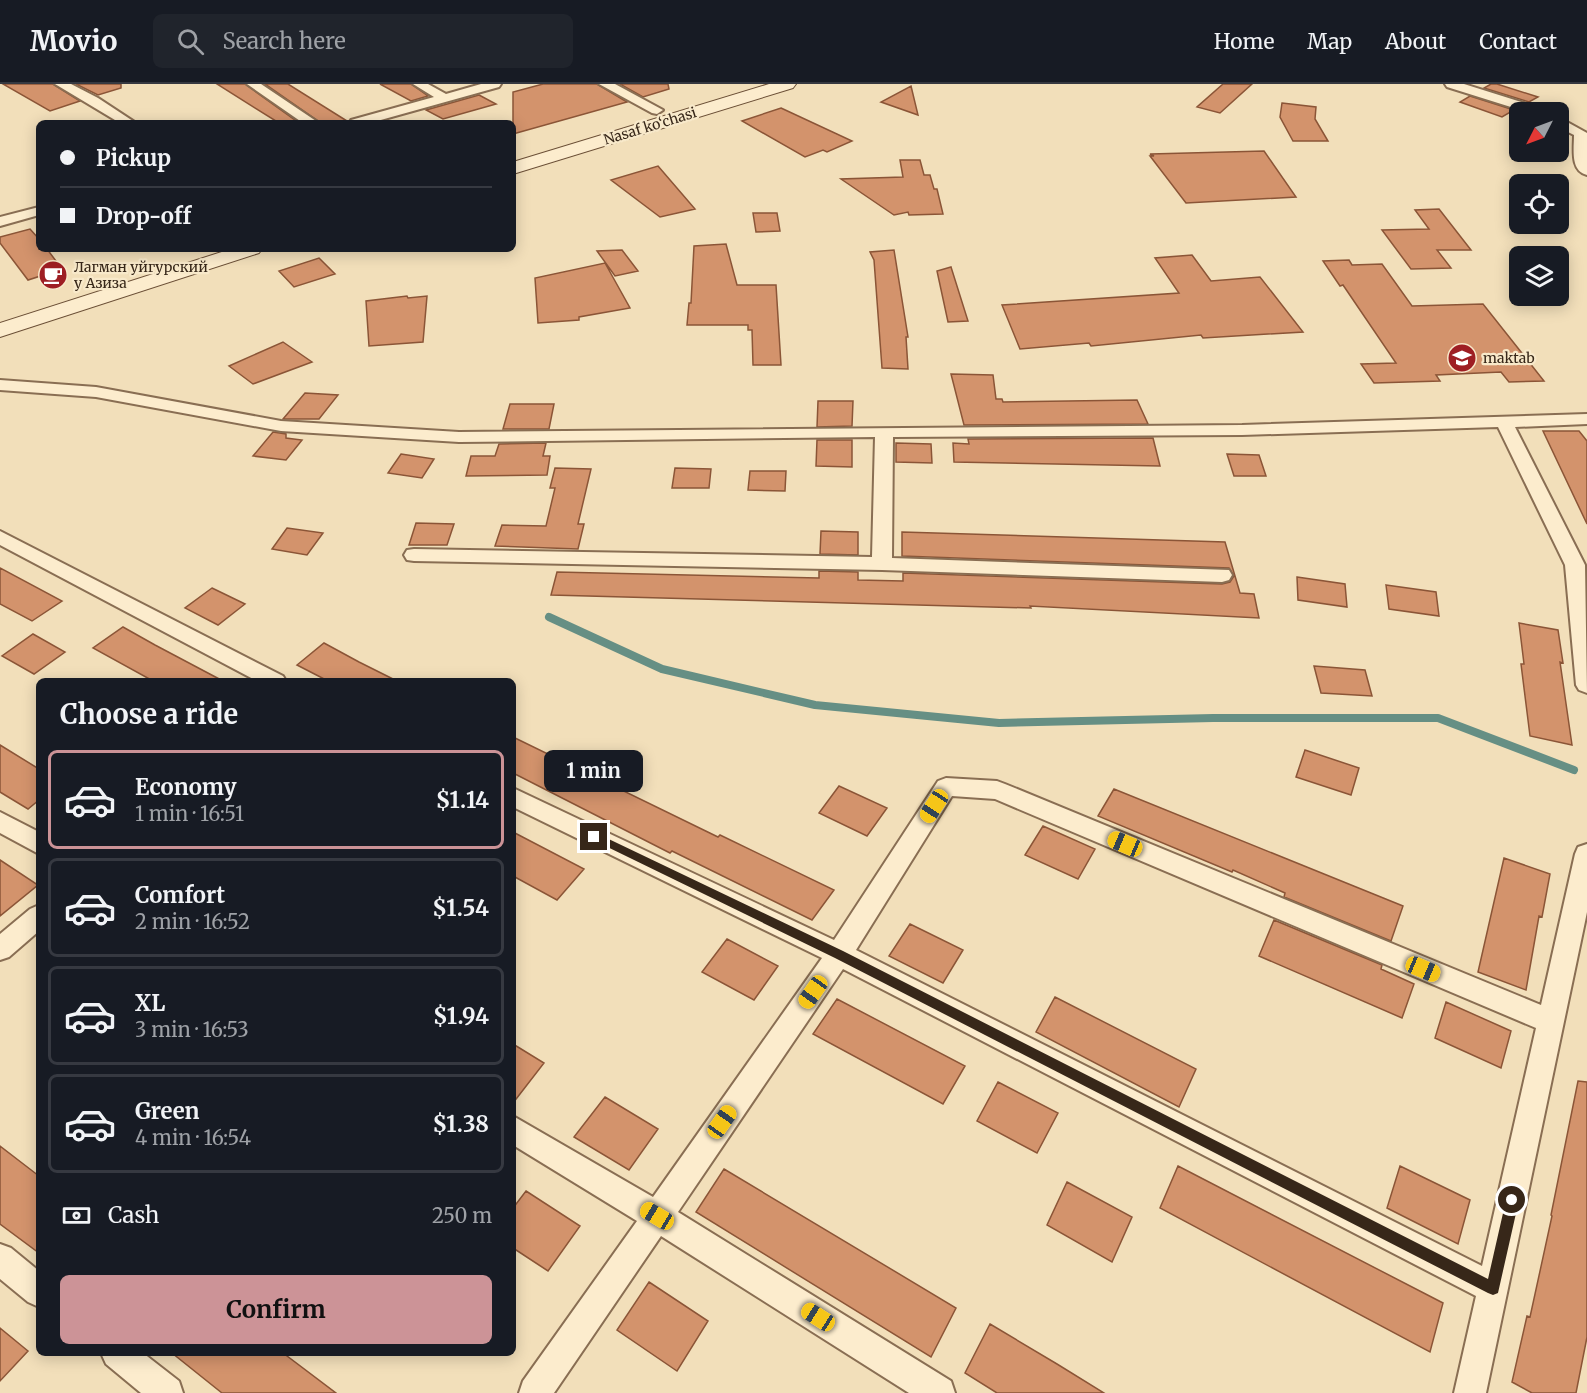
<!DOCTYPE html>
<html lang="en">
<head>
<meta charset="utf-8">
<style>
  :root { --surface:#171b24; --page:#20242c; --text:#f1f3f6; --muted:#9ea1a6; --line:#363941; --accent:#cc9397 }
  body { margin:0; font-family:Merriweather,serif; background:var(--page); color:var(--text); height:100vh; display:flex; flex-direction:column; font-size:22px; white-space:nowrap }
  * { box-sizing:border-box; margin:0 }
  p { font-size:20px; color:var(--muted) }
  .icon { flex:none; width:33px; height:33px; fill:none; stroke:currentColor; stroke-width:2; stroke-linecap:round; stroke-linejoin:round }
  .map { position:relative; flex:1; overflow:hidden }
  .details { position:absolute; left:36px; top:594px; width:480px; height:678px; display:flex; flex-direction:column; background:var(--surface); border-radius:9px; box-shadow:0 3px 15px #0003 }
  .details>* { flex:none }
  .guide { position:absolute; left:36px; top:36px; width:480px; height:132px; border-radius:9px; box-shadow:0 3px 15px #0003; display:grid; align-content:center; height:132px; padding:0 24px; background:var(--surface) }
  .needle { width:39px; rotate:228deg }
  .fabs { position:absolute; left:1509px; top:18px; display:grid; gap:12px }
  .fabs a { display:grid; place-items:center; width:60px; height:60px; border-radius:9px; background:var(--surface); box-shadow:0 3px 15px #0003; font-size:30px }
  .end { position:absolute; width:27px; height:27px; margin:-14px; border:8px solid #372719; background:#fff; box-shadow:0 0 0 3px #fff }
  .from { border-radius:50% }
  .bubble { position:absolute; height:42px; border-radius:9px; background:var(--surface); box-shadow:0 3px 15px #0003; font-size:20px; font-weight:700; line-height:42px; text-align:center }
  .car { position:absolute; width:18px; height:36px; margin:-18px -9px; border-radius:8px; box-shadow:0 0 4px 2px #0007; background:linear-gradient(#f5c518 24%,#345 0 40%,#f5c518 0 76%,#345 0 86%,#f5c518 0) }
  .guide b { display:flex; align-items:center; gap:21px; height:57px; font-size:22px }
  .guide b+b { border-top:2px solid var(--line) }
  .guide i { width:15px; height:15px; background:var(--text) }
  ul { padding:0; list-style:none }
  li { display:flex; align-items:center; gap:18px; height:99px; margin:0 12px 9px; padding:0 12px; border:3px solid var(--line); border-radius:9px }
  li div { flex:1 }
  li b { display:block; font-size:22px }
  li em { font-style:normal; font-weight:700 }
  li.active { border-color:var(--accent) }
  li>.icon { width:54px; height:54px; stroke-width:1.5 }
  h2 { padding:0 24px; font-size:27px; line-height:72px }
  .pay { display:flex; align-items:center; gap:15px; height:66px; padding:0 24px; font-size:22px }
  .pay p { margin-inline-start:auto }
  .primary-button { display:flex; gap:12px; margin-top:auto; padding:12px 24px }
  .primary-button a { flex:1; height:69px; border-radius:9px; background:var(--accent); color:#111; font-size:24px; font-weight:700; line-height:69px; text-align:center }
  header { display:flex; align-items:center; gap:36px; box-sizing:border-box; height:84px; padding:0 30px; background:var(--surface); border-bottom:2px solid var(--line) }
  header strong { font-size:28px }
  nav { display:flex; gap:33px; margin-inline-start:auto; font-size:21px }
  .search { width:420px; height:54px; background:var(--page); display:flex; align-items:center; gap:15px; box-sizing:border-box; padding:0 21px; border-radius:9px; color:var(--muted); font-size:22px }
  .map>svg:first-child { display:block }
</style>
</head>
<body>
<header>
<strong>Movio</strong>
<div class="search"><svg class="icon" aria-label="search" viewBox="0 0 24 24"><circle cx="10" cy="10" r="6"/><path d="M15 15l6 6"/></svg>Search here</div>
<nav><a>Home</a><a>Map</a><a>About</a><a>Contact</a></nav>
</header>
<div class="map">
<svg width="1587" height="1309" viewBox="0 0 1587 1309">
  <rect width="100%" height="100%" fill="#f2dfba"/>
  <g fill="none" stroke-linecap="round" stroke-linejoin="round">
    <path stroke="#668f84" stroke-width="8" d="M 549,533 L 662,585 L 815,621 L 999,639 L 1213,634 L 1438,634 L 1574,686"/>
  </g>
  <path fill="#d3936c" stroke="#8b5537" stroke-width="1.5" d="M 3,0 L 53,0 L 80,17 L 50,27 Z
    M 76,0 L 121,0 L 121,4 L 98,11 Z
    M 217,0 L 245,0 L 299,39 L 279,39 Z
    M 265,0 L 288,0 L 347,37 L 347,39 L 321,39 Z
    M 380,0 L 411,0 L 428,12 L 411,17 Z
    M 543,0 L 597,0 L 627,18 L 513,50 L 513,8 Z
    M 620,0 L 668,0 L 669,5 L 643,13 Z
    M 1223,0 L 1252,0 L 1220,29 L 1197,23 Z
    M 1491,0 L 1497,0 L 1538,13 L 1529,18 L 1484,4 Z
    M 911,2 L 918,31 L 881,18 Z
    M 479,11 L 496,20 L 443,35 L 426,26 Z
    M 1470,12 L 1514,26 L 1502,33 L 1460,18 Z
    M 1282,19 L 1316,23 L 1315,35 L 1328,57 L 1293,57 L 1280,33 Z
    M 781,24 L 852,57 L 827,68 L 823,66 L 805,73 L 742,37 Z
    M 1264,67 L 1296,113 L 1186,119 L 1150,72 L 1154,72 L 1150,70 Z
    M 900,76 L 920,76 L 924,91 L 930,91 L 934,105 L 937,105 L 943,130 L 909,131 L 908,128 L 894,131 L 841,95 L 903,93 Z
    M 658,82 L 695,125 L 660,133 L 611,96 Z
    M 1439,125 L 1471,166 L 1437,166 L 1451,184 L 1411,185 L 1382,146 L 1429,145 L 1415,126 Z
    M 753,129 L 777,129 L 780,147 L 756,148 Z
    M 30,145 L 39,155 L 39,165 L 47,165 L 62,185 L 28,196 L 0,159 L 0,153 Z
    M 726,160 L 737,201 L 776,201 L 781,281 L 753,281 L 752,246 L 748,246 L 748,241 L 687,241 L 689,219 L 691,219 L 694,162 Z
    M 622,166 L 638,187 L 615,192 L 597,167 Z
    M 894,166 L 908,253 L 906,253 L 908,285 L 882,284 L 874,176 L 870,168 Z
    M 1192,171 L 1211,197 L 1260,193 L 1303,248 L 1203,254 L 1201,251 L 1091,262 L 1089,259 L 1020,265 L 1002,221 L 1179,209 L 1155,174 Z
    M 319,174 L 335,190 L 294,203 L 279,187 Z
    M 1349,176 L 1352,181 L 1382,180 L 1412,222 L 1483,220 L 1544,297 L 1509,298 L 1501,288 L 1436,291 L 1440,297 L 1374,299 L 1361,280 L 1396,279 L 1343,201 L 1340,202 L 1323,177 Z
    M 605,179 L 630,224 L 579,233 L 579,236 L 538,239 L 535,194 Z
    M 951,183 L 968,237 L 948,238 L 937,187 Z
    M 407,212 L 408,214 L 427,212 L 423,258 L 369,262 L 366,217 Z
    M 283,258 L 312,278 L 253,300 L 229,282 Z
    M 951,290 L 993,291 L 996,315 L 1002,315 L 1003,318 L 1137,316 L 1148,340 L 964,341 Z
    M 305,309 L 338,311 L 319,335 L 283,335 Z
    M 818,317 L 853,317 L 852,342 L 817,343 Z
    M 510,320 L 554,320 L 549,345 L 503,345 Z
    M 1543,347 L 1579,347 L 1587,357 L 1587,440 Z
    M 273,348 L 286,350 L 286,354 L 302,356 L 286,376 L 253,372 Z
    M 1153,354 L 1160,382 L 954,378 L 953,359 L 969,360 L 968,355 Z
    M 817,356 L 852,356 L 852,383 L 816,382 Z
    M 546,359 L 543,372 L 550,372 L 547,391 L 466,392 L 471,372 L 495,372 L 499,360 Z
    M 896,359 L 931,360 L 932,379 L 896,378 Z
    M 401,370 L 434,375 L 422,394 L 388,389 Z
    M 1227,370 L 1259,371 L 1266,392 L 1234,392 Z
    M 555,384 L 591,385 L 578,440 L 584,440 L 578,465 L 495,462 L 502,441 L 546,442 L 555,404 L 550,404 Z
    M 675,384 L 711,385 L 709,404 L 672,404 Z
    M 750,387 L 786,387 L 785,407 L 748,406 Z
    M 416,439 L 454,440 L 447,461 L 409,461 Z
    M 287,444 L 323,449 L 307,471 L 272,465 Z
    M 821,447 L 858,448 L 858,471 L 820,470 Z
    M 902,448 L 1225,458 L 1240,509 L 1254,510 L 1259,534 L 1030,522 L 1031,524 L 551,511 L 557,488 L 819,494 L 819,487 L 858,488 L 858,496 L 903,497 L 903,489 L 1222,500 L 1230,498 L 1234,492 L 1229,484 L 902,472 Z
    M 0,484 L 62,517 L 32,537 L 0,520 Z
    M 1297,493 L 1345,500 L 1347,523 L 1298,516 Z
    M 1386,501 L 1436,508 L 1439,532 L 1389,525 Z
    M 212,504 L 245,520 L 218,541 L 185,524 Z
    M 1519,539 L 1558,546 L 1563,579 L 1560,578 L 1572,661 L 1530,652 L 1521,580 L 1524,580 Z
    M 123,543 L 155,561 L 223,597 L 153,597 L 93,564 Z
    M 33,550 L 65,568 L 34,590 L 2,572 Z
    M 324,559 L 359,578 L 397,597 L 328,597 L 297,581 Z
    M 1314,582 L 1365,586 L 1372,612 L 1321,609 Z
    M 513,653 L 718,753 L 720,751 L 834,806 L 812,836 L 672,767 L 670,769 L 513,689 Z
    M 0,661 L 39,685 L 39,716 L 28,725 L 0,708 Z
    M 1305,666 L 1359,684 L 1351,711 L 1296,693 Z
    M 839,702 L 887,724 L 867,752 L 819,729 Z
    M 1114,705 L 1403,822 L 1391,857 L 1284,813 L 1285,809 L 1233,786 L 1232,788 L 1098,732 Z
    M 1043,742 L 1095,765 L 1078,795 L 1025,771 Z
    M 513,748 L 584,785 L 557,816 L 513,792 Z
    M 1504,774 L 1550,790 L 1542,833 L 1539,832 L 1526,906 L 1478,888 Z
    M 0,776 L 38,801 L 0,832 Z
    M 1274,836 L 1382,881 L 1381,885 L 1414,900 L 1402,934 L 1259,872 Z
    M 910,840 L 963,866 L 943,899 L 889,872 Z
    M 727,855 L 778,882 L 754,916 L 702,888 Z
    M 1055,913 L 1196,985 L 1179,1023 L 1036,948 Z
    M 837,915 L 965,982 L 943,1020 L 813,950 Z
    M 1446,918 L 1511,947 L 1501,984 L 1435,954 Z
    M 513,960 L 544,979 L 513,1019 Z
    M 1578,997 L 1587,998 L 1587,1253 L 1576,1309 L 1532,1309 L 1512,1298 L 1527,1232 L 1530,1233 L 1552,1132 L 1551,1131 Z
    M 998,998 L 1058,1029 L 1037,1069 L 977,1037 Z
    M 605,1013 L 658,1045 L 629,1086 L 574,1053 Z
    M 0,1062 L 39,1092 L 39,1169 L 0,1140 Z
    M 1178,1082 L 1443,1219 L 1430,1268 L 1160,1124 Z
    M 1400,1082 L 1470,1116 L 1458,1160 L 1387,1124 Z
    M 724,1085 L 956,1224 L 931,1273 L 696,1128 Z
    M 1067,1098 L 1132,1133 L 1112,1178 L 1047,1141 Z
    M 526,1107 L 580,1142 L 548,1187 L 513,1164 L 513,1124 Z
    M 649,1198 L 708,1237 L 677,1287 L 617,1246 Z
    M 990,1240 L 1057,1280 L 1104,1309 L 997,1309 L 965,1289 Z
    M 0,1244 L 28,1267 L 0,1297 Z
    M 172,1269 L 283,1269 L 336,1309 L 222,1309 Z"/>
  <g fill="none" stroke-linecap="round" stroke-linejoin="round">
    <g stroke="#896e53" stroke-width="4">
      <path id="street" d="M 55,0 L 71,0 L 98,14 L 136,39 L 120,39 Z
        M 247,0 L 261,0 L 319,39 L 303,39 Z
        M 413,0 L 428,0 L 446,10 L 481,0 L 501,0 L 499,3 L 370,39 L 349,39 L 351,36 L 434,13 Z
        M 599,0 L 615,0 L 663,26 L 657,30 L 652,29 Z
        M 1445,0 L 1464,0 L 1543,25 L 1544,28 L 1527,28 L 1447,3 Z
        M 1558,33 L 1587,49 L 1587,91 C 1570,87 1574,65 1574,51 L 1558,43 Z
        M 39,123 L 39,131 L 0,142 L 0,133 Z
        M 0,296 L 96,303 L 281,337 L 459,348 L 1242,341 L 1587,330 L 1587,340 L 1515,343 L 1585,481 L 1587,609 L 1579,606 L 1576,601 L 1565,481 L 1498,343 L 1242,351 L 893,353 L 892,474 L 1229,486 L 1232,491 L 1229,496 L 1222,498 L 882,486 L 414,477 L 407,476 L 404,471 L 407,466 L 414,465 L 872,473 L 875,353 L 459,358 L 281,347 L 96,313 L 0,306 Z
        M 0,447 L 283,592 L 286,597 L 257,597 L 0,461 Z
        M 946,694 L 997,697 L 1005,700 L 1541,921 L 1575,770 L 1578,763 L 1587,760 L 1587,828 L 1486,1309 L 1454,1309 L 1476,1212 L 843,885 L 678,1128 L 951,1297 L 955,1309 L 909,1309 L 661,1152 L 554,1309 L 519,1309 L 523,1297 L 637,1137 L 513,1061 L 513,1032 L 653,1113 L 822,874 L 513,723 L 513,704 L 834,856 L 938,697 ZM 952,712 L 995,715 L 1536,944 L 1482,1182 L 856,866 Z
        M 0,728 L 39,748 L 39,770 L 0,749 Z
        M 39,821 L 39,847 L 9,873 L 0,876 L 0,850 L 30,825 Z
        M 0,1160 L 11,1164 L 39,1187 L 39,1223 L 28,1218 L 0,1195 Z
        M 101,1269 L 143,1269 L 179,1297 L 183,1309 L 141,1309 L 106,1280 Z"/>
    </g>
    <g stroke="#6b4f36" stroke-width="2">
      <path id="secondary" d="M 769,0 L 796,0 L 793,4 L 513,90 L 513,78 Z
        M 231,165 L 262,165 L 259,169 L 0,253 L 0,239 Z"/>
    </g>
    <use href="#street" fill="#fceccd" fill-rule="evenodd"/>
    <use href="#secondary" fill="#fceccd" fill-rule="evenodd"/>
  </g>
  <path fill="#372719" d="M 594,748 L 843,867 L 1488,1195 L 1506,1116 L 1508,1111 L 1512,1109 L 1517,1111 L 1519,1116 L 1498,1209 L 1493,1211 L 1488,1209 L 835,874 L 591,755 L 589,753 Z"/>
  <defs>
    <g id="cafe-disc" transform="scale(1.5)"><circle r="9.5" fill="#9e1e23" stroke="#f8e9ca"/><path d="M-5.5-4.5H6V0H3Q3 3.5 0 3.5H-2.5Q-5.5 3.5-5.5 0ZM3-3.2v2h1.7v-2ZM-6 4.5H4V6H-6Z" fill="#fff"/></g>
    <g id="school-disc" transform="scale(1.5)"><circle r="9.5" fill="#9e1e23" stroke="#f8e9ca"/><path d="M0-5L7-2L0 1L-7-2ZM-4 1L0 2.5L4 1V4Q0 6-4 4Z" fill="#fff"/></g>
  </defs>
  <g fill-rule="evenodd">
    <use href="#cafe-disc" x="53" y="191"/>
    <use href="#school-disc" x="1462" y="274"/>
  </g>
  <g text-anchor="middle" stroke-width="4.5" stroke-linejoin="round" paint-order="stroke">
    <g font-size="14" fill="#372719" stroke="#f8e9ca">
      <text transform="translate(650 42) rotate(-17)" y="5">Nasaf ko‘chasi</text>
    </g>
    <g font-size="14" fill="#372719" stroke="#f8e9ca" text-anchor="start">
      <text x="74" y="188">Лагман уйгурский<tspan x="74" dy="16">у Азиза</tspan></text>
      <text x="1483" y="279">maktab</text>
    </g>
  </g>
</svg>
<div class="fabs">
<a><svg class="needle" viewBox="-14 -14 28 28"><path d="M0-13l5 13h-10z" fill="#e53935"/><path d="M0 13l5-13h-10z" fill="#9ea1a6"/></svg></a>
<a><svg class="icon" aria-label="locate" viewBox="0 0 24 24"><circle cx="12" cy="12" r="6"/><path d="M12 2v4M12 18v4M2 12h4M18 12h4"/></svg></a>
<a><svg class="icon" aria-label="layers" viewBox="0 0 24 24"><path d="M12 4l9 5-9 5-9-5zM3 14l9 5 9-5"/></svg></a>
</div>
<i class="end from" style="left:1512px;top:1116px"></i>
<i class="end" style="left:594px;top:753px"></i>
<div class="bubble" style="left:544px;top:666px;width:99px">1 min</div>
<i class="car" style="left:934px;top:722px;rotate:213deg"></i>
<i class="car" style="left:1125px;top:760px;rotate:293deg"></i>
<i class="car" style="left:1423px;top:885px;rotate:113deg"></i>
<i class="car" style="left:813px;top:908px;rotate:215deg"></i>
<i class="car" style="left:722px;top:1038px;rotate:35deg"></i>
<i class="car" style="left:657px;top:1132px;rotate:301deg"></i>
<i class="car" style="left:818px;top:1233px;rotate:302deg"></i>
<div class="guide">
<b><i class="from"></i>Pickup</b>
<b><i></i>Drop-off</b>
</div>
<section class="details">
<h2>Choose a ride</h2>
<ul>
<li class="active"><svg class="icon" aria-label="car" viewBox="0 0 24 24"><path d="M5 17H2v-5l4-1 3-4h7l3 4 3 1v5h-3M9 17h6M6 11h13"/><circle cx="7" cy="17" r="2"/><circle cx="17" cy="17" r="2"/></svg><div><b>Economy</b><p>1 min · 16:51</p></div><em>$1.14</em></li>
<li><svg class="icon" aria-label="car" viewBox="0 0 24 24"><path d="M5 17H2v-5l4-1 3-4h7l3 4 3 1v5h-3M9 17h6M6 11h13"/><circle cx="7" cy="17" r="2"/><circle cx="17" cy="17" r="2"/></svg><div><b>Comfort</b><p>2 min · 16:52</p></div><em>$1.54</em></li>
<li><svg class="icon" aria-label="car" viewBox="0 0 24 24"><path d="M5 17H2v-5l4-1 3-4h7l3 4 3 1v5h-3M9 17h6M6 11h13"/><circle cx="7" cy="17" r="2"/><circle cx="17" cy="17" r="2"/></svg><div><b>XL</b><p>3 min · 16:53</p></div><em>$1.94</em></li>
<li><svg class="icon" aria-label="car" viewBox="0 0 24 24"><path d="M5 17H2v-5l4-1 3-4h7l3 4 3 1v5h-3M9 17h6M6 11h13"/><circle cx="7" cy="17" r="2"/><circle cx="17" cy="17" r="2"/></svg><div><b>Green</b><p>4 min · 16:54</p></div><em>$1.38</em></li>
</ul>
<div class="pay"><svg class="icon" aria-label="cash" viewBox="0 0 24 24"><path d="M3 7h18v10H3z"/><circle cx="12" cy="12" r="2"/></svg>Cash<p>250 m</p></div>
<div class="primary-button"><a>Confirm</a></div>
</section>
</div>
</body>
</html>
